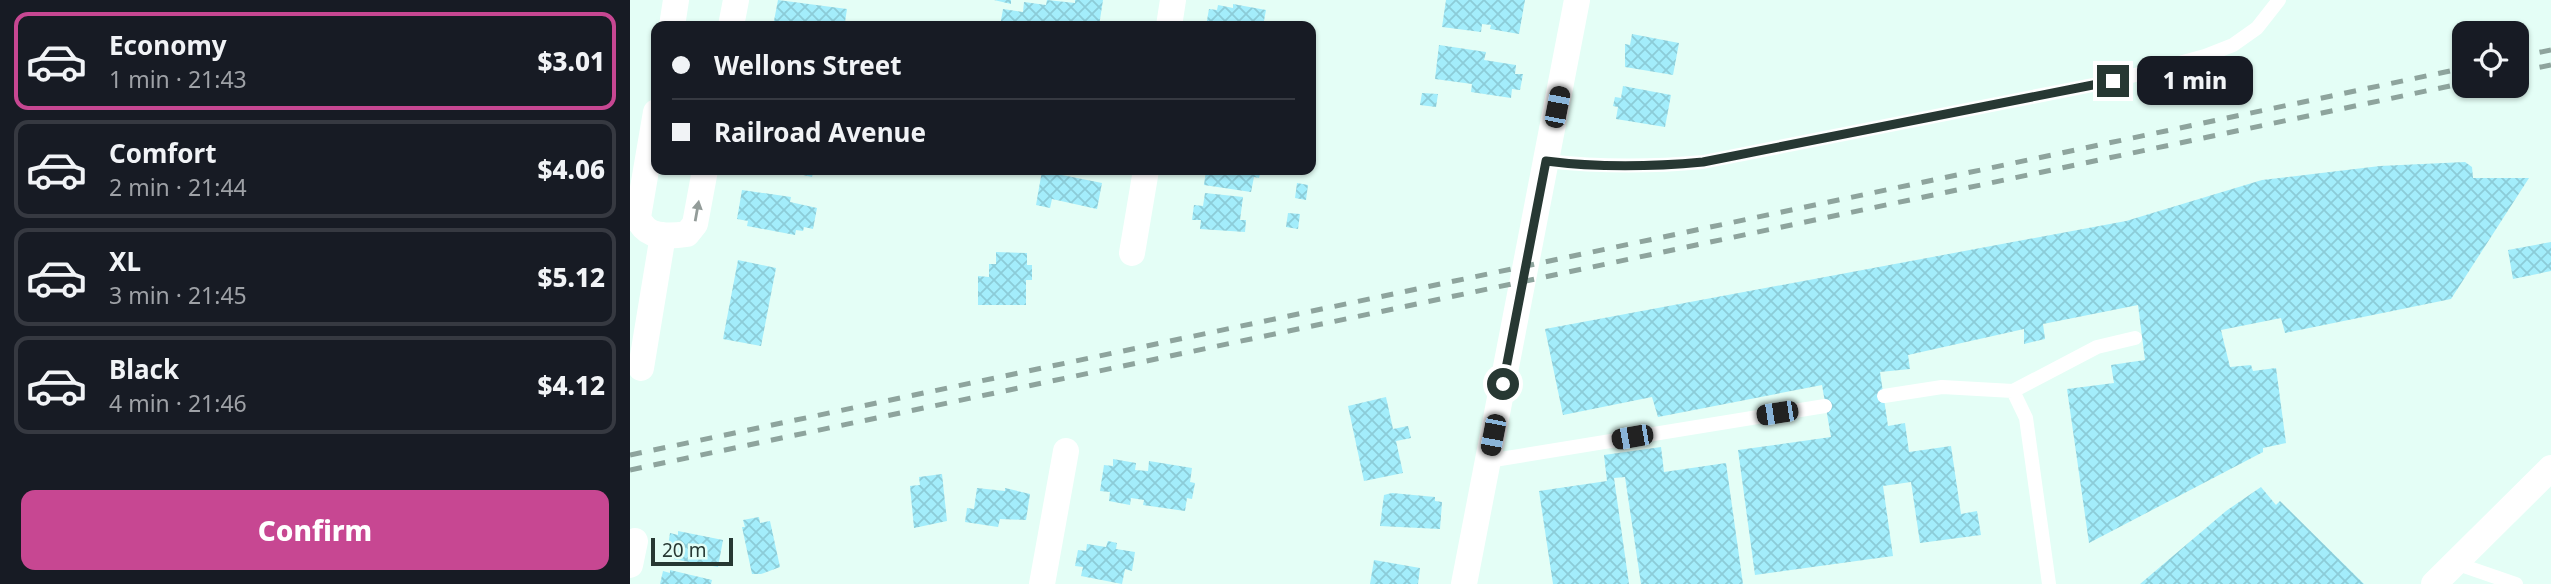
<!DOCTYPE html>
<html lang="en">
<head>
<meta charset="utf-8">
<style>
  :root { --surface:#171b24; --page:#20242c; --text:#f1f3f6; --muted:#9ea1a6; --line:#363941; --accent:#c74792 }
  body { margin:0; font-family:"Noto Sans",sans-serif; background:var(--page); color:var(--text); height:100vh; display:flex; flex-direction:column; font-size:26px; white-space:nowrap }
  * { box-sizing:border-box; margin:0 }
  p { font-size:23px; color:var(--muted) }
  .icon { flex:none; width:38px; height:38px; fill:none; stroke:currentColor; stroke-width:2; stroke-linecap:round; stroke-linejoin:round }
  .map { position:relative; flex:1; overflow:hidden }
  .panel { display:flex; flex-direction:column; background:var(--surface); width:630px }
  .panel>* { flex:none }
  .banner { position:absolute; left:21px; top:21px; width:665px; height:154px; border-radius:14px; box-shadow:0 2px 5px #0004; display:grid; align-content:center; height:154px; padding:0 21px; background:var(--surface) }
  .buttons { position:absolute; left:1822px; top:21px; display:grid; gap:14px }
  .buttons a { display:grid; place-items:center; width:77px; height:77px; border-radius:14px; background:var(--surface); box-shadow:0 2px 5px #0004; font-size:35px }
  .scale { position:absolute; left:21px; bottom:18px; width:82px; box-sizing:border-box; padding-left:7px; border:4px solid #273833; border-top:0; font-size:19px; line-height:24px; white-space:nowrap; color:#273833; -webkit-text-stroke:5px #e4fef6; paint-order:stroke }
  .end { position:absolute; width:32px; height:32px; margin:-16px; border:9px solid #273833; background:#fff; box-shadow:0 0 0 4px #fff }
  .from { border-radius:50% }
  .bubble { position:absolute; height:49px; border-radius:14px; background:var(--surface); box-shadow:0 2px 5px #0004; font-size:23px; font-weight:800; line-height:49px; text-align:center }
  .car { position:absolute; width:21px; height:42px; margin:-21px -10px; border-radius:9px; box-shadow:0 0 5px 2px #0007; background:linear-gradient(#222 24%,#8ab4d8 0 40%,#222 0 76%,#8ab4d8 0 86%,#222 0) }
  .banner b { display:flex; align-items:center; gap:24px; height:66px; font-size:26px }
  .banner b+b { border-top:2px solid var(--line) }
  .banner i { width:18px; height:18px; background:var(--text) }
  ul { padding:12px 0 0; list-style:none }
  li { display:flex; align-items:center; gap:21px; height:98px; margin:0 14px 10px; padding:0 7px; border:4px solid var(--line); border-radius:14px }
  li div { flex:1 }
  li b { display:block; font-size:26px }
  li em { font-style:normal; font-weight:800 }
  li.on { border-color:var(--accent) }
  li>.icon { width:63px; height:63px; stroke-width:1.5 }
  .action { display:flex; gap:14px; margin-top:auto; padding:14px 21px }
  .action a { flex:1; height:80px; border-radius:14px; background:var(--accent); color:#fff; font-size:28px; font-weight:800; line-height:80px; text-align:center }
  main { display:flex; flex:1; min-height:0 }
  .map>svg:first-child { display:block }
</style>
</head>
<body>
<main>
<section class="panel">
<ul>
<li class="on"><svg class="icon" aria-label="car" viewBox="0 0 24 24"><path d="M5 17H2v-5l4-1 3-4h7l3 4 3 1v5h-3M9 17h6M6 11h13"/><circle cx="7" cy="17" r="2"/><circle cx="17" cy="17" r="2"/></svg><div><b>Economy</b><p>1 min · 21:43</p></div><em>$3.01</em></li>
<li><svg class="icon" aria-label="car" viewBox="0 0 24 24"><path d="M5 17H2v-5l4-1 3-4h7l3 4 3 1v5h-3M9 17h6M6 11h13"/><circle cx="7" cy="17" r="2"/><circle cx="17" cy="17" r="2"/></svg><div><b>Comfort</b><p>2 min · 21:44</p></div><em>$4.06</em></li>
<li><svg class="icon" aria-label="car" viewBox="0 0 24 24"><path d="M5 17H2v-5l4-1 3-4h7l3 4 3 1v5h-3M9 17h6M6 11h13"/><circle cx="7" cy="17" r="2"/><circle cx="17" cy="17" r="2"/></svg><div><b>XL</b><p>3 min · 21:45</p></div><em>$5.12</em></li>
<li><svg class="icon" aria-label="car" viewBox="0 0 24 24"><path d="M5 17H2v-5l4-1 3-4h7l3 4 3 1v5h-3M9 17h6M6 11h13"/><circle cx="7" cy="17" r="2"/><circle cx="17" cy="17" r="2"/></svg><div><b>Black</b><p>4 min · 21:46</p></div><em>$4.12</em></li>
</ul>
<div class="action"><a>Confirm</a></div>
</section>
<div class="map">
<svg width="1921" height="584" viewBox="0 0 1921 584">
  <defs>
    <pattern id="building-cross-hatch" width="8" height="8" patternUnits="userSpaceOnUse" patternTransform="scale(1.75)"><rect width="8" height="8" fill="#a3edfb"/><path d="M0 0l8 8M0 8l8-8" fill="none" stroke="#8cccd8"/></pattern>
  </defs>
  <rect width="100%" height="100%" fill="#e4fef6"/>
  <path fill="url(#building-cross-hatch)" d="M 148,0 L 217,9 L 215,22 L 218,23 L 217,26 L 143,26 Z
    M 364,0 L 381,0 L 381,4 Z
    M 417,0 L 445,3 L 445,0 L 473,0 L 469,26 L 370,26 L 373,9 L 393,12 L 394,2 L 416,5 Z
    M 816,0 L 895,0 L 889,34 L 860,29 L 861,25 L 852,24 L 851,32 L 812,27 Z
    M 603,4 L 636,10 L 633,26 L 576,26 L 579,9 L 587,10 L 588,5 L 603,8 Z
    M 1002,34 L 1049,43 L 1043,75 L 995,67 L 995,44 L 1000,45 Z
    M 809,45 L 856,52 L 854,60 L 886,65 L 885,74 L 893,74 L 890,90 L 882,89 L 881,98 L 841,92 L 842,84 L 805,79 Z
    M 993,86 L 1041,95 L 1035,127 L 986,119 L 988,107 L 983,106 L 985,97 L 991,98 Z
    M 792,93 L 808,94 L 806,107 L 790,105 Z
    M 1835,162 L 1842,167 L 1843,178 L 1899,178 L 1821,299 L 1655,333 L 1651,318 L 1591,330 L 1600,367 L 1621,365 L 1623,371 L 1646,368 L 1656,443 L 1633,448 L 1633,452 L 1459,543 L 1437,389 L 1484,383 L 1481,365 L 1515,360 L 1508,305 L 1413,324 L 1415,339 L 1394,344 L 1394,329 L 1278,355 L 1280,369 L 1250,372 L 1258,426 L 1275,423 L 1279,452 L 1321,446 L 1331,514 L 1347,511 L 1351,535 L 1290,543 L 1281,482 L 1253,486 L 1263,556 L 1125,575 L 1108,450 L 1201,437 L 1192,385 L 1028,417 L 1022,397 L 933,415 L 915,329 L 1496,221 L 1632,180 L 1750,166 Z
    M 151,170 L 184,170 L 182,177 Z
    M 260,170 L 277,170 L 276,174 Z
    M 576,170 L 631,170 L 629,178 L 624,177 L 621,192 L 574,185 Z
    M 412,171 L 472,183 L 467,209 L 422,199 L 420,208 L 406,205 Z
    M 667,183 L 678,185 L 676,200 L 665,198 Z
    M 112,190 L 161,197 L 160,202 L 187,208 L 183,229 L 174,227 L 173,231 L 166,230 L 165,235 L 117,226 L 118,221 L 107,219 Z
    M 575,193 L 613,197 L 610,220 L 616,220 L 615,232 L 570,229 L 571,220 L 562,220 L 564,205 L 573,206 Z
    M 658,213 L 670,214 L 668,229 L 656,227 Z
    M 1921,242 L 1921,271 L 1883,279 L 1878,250 Z
    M 366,252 L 397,253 L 397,265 L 402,265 L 402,280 L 396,280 L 396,305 L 348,305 L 348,276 L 359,277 L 359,264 L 366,264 Z
    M 108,260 L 146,268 L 131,346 L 93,339 Z
    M 756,397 L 763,429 L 778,426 L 781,438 L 766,441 L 773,473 L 734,481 L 718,406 Z
    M 1031,447 L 1034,472 L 1096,463 L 1113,584 L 1011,584 L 995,477 L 984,478 L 999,584 L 923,584 L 909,491 L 977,481 L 974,455 Z
    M 483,459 L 506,463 L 505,470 L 518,471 L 519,461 L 562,468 L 560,482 L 565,483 L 562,499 L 557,498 L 555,511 L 513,505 L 514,500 L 501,498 L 500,505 L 479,501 L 480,492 L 470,491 L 474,465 L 483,466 Z
    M 312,474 L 317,521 L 284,528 L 280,486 L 290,485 L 289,477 Z
    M 1631,487 L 1646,505 L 1650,501 L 1734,584 L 1510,584 L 1596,511 Z
    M 347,488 L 375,491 L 375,488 L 400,494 L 396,520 L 370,519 L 368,527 L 335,522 L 337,508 L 344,509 Z
    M 762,493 L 805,497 L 805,501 L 812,502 L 810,529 L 750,526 L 754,495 Z
    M 129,517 L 130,523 L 140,521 L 150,567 L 131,574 L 122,574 L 112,527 L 115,527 L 113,520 Z
    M 48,531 L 93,540 L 88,567 L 42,559 L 44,548 L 38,546 L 40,533 L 48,535 Z
    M 478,541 L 487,543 L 486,549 L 505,552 L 502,571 L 495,569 L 492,584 L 451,576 L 453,567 L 445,566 L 448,550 L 456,551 L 457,544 L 476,547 Z
    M 744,560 L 790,568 L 788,584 L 740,584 Z
    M 40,570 L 82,580 L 81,584 L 30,584 L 33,571 L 40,573 Z"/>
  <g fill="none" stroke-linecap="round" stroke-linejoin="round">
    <path stroke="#fff" stroke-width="14" d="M 916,161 C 970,167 1020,167 1073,162 L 1483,81 L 1575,56 L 1603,45 L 1627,28 L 1649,0
      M 1383,391 L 1396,418 L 1419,584
      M 1254,396 L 1312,387 L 1383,391 L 1467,347 L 1505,338
      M 858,461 L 1195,406
      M 1825,563 L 1886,584"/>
    <path stroke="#fff" stroke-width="26" d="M 42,26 L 46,0
      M 101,26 L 106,0
      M 539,26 L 543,0
      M 26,112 L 8,217 C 15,238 37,237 57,234 L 65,224 L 75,170
      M 502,253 L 516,170
      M 11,368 L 33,235
      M 0,565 L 5,541
      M 412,584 L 436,451
      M 834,584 L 947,0
      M 1804,584 L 1921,468"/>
    <path stroke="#8ea49d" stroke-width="5" stroke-dasharray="12 12" stroke-linecap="butt" d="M 1886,57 L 1921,50
      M 1886,72 L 1921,65
      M 0,455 L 1834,68
      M 0,470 L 1834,83"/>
  </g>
  <defs><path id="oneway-solid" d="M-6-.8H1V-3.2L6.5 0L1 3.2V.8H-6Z" transform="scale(1.75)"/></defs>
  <use fill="#939c99" href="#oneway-solid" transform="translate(67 211) rotate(-80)"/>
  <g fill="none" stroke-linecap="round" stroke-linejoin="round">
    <path stroke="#273833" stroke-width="9" d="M 873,384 L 916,161 C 970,168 1020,167 1073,162 L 1483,81"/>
  </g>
</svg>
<div class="buttons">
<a><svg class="icon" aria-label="locate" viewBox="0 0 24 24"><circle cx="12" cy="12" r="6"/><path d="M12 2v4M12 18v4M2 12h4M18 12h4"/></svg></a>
</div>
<div class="scale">20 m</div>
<i class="end from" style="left:873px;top:384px"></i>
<i class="end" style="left:1483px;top:81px"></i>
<div class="bubble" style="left:1507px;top:56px;width:116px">1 min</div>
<i class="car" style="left:927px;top:107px;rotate:11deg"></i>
<i class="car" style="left:1147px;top:413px;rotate:261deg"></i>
<i class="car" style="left:863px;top:435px;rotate:191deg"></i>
<i class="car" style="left:1002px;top:437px;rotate:260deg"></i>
<div class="banner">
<b><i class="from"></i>Wellons Street</b>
<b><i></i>Railroad Avenue</b>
</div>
</div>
</main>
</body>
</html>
